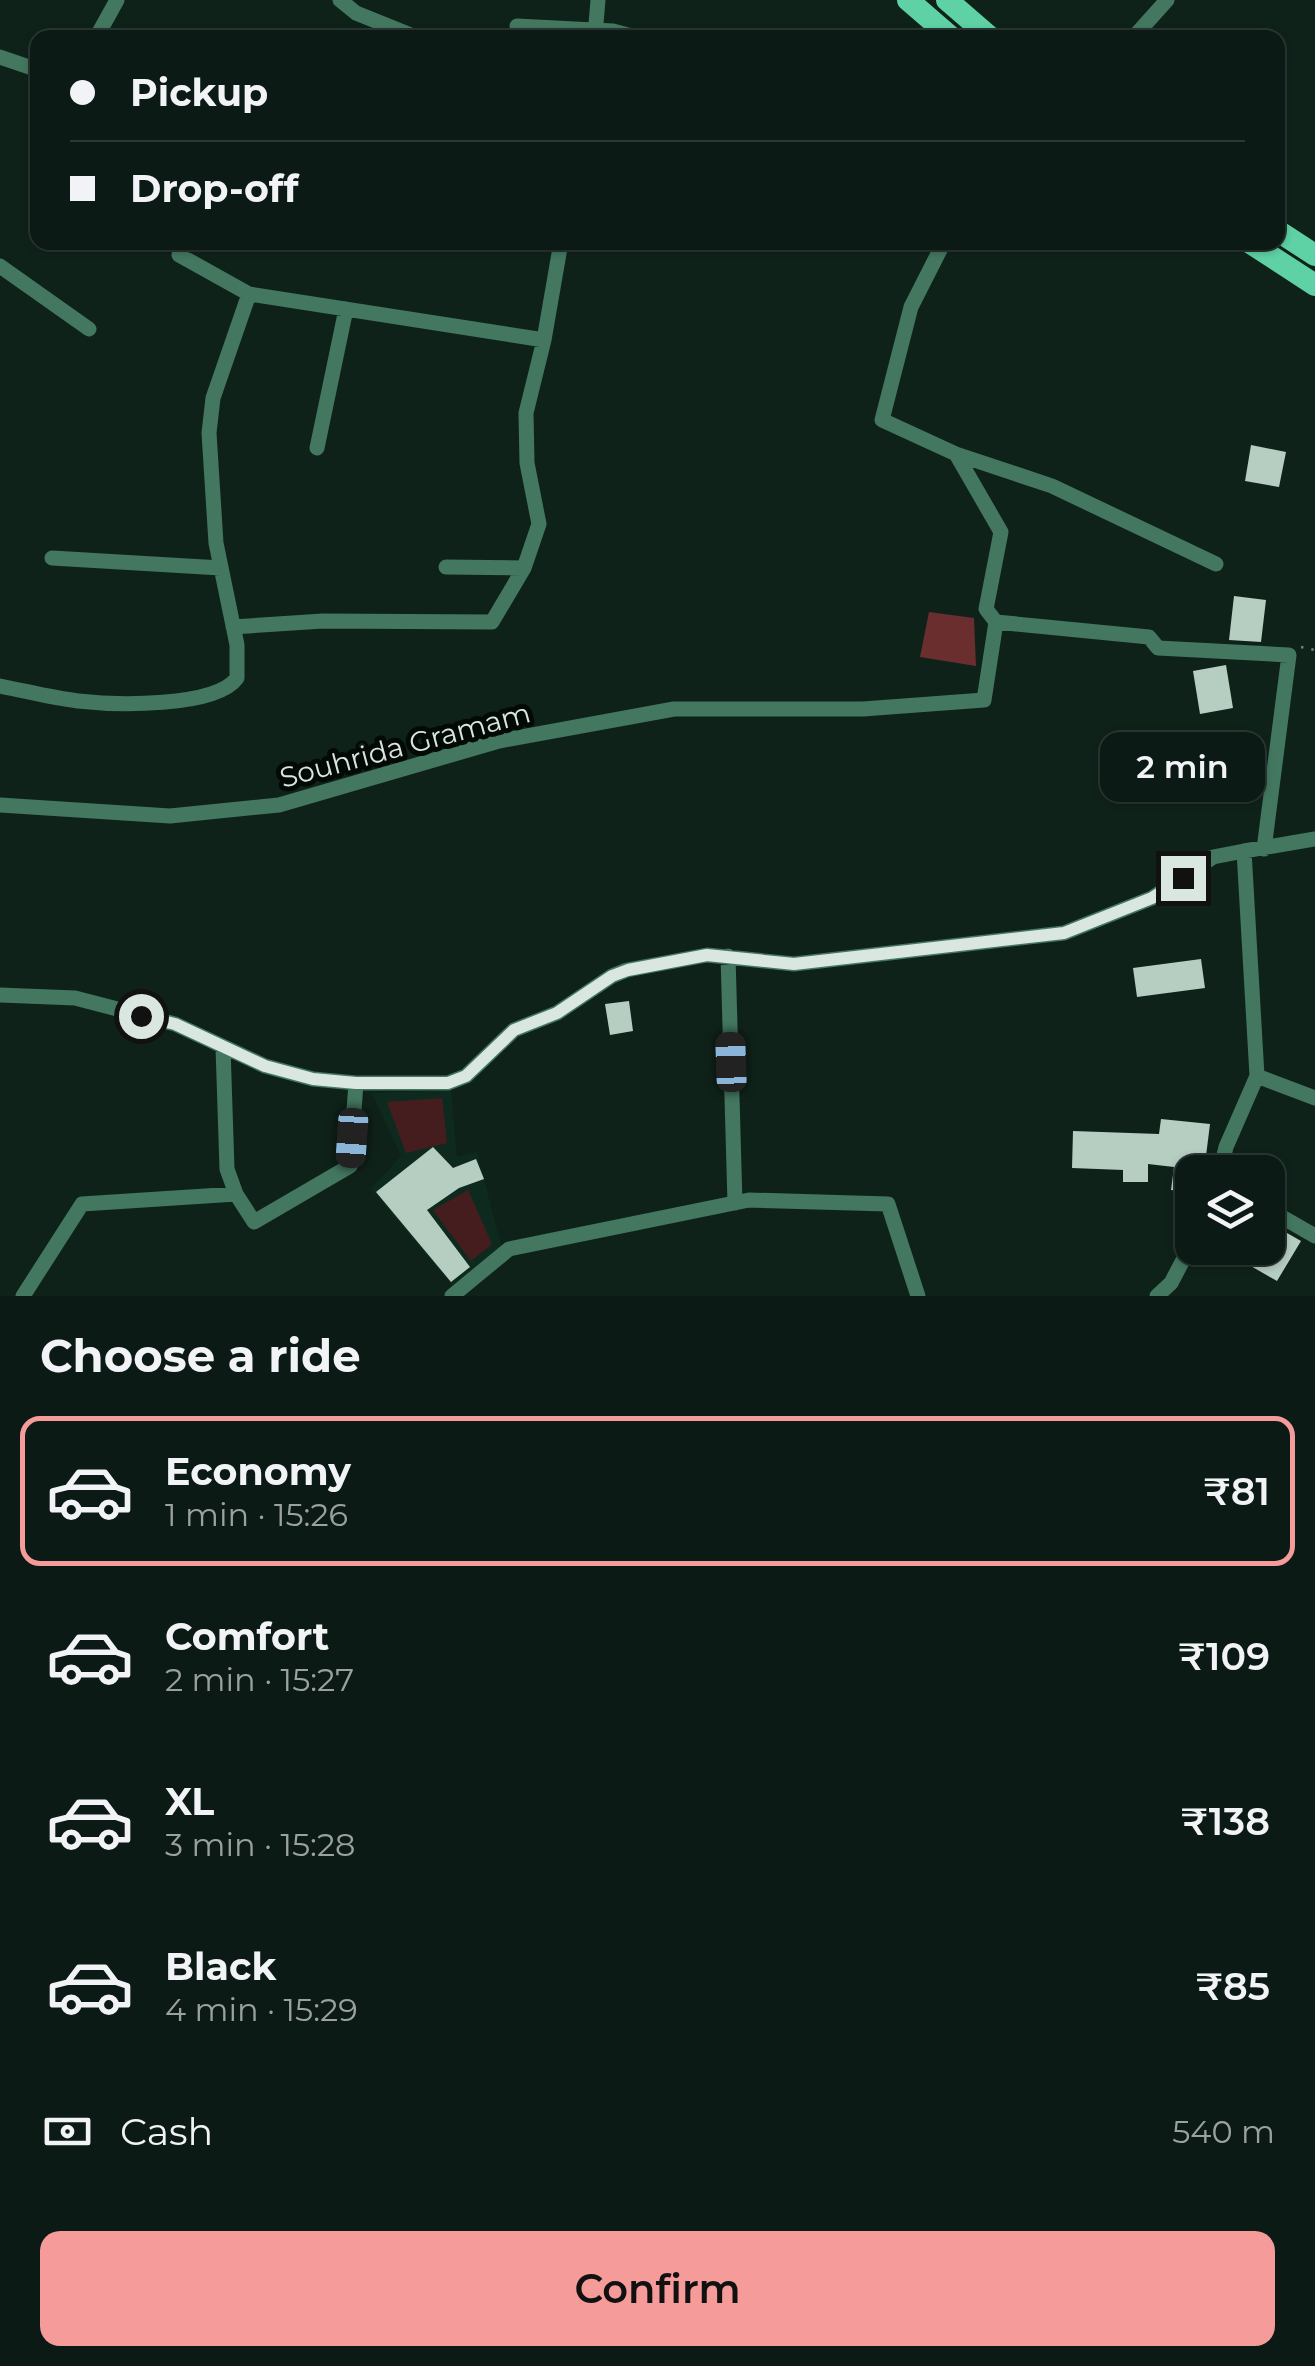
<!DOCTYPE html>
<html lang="en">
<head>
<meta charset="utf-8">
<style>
  :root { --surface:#0b1a14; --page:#192722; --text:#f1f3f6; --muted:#9aa1a0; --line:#2b3834; --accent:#f59b9a }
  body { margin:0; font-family:Montserrat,sans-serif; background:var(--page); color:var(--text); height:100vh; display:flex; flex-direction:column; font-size:38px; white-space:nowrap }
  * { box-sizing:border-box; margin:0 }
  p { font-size:32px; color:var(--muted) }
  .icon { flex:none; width:55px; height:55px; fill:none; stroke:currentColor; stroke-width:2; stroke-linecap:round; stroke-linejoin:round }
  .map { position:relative; height:1296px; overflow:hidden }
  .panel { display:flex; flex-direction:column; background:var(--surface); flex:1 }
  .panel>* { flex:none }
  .top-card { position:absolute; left:30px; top:30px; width:1255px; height:220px; border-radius:20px; box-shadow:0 2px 8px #0004,0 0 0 2px var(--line); display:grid; align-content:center; height:220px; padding:0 40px; background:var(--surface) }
  .fabs { position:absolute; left:1175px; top:1155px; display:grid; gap:20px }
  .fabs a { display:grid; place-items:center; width:110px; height:110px; border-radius:20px; background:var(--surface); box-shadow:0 2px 8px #0004,0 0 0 2px var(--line); font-size:50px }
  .end { position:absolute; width:45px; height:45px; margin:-22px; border:12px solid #dae6e0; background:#111; box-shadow:0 0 0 5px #111 }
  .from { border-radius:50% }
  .bubble { position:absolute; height:70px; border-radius:20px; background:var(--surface); box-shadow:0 2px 8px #0004,0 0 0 2px var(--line); font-size:32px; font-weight:600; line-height:70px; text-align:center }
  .car { position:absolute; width:30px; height:60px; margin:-30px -15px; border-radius:12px; box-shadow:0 0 8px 2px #0007; background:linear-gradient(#222 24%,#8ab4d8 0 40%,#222 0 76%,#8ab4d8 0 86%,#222 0) }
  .top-card b { display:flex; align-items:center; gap:35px; height:95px; font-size:38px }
  .top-card b+b { border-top:2px solid var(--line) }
  .top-card i { width:25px; height:25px; background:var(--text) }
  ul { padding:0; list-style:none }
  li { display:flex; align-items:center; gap:30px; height:150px; margin:0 20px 15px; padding:0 20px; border:5px solid transparent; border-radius:20px }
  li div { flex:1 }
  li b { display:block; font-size:38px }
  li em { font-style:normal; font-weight:600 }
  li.selected { border-color:var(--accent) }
  li>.icon { width:90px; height:90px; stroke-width:1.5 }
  h2 { padding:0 40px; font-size:45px; line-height:120px }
  .pay { display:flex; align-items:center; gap:25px; height:110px; padding:0 40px; font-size:38px }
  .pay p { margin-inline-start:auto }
  .cta { display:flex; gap:20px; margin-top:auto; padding:20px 40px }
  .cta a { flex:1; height:115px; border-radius:20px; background:var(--accent); color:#111; font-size:40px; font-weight:600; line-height:115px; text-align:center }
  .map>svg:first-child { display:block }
</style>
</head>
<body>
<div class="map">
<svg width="1315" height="1296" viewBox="0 0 1315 1296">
  <rect width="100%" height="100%" fill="#0f221a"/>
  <path fill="#0e2a1f" d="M 451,1090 L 457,1157 L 477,1152 L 504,1257 L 457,1291 L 371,1189 L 401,1156 L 372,1093 Z"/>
  <path fill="#461d1e" d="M 442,1098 L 447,1143 L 406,1153 L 387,1102 Z
    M 468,1190 L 492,1244 L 471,1261 L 433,1210 Z"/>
  <path fill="#6b2e2f" d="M 929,612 L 974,618 L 976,666 L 920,657 Z"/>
  <path fill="#b6cdc2" d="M 1251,445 L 1286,452 L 1279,487 L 1245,481 Z
    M 1234,596 L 1266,600 L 1261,642 L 1229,640 Z
    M 1226,665 L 1233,708 L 1200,714 L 1193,671 Z
    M 1201,959 L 1205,988 L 1137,997 L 1133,968 Z
    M 629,1001 L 633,1031 L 610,1035 L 605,1004 Z
    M 1161,1119 L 1210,1124 L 1204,1172 L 1192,1172 L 1192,1192 L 1171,1190 L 1174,1167 L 1148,1164 L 1148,1182 L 1123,1182 L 1123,1170 L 1072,1168 L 1073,1131 L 1159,1134 Z
    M 433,1147 L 453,1168 L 476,1159 L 484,1179 L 459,1188 L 427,1210 L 470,1267 L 451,1282 L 376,1192 Z
    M 1268,1222 L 1301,1241 L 1277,1281 L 1242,1261 L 1251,1248 L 1268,1248 Z"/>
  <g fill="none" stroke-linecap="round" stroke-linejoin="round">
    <path stroke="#718079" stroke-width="2.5" stroke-dasharray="2.5 8" stroke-linecap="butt" d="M 1301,647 L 1315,650"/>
    <path stroke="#437760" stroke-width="15" d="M 340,0 L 356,13 L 418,38
      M 517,26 L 613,31 L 639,38
      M 595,36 L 598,0
      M 96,38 L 117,0
      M 1133,38 L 1167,0
      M 0,57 L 38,70
      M 186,242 L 179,255 L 249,294 L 544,340
      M 944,242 L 911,307 L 882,420 L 956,454 L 1001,532 L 986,609 L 996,622 L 1149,637 L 1158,648 L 1289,655 L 1264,849
      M 0,266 L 89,329
      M 317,448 L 346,309
      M 956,454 L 1052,486 L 1216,564
      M 52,558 L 221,568
      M 446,567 L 524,568
      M 233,627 L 323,621 L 492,622 L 524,568 L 539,524 L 527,463 L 526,413 L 544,340 L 561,242
      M 0,686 C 26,691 52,698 78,701 C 114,705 215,708 237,678 L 237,645 L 216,543 L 209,433 L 213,398 L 249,294
      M 0,805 L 170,816 L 279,805 L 499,741 L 674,709 L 863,709 L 984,700 L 996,622
      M 728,956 L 735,1203
      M 0,995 L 75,998 L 175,1024 L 265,1066 L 313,1079 L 356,1083 L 448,1083 L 466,1076 L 514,1030 L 557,1013 L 612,976 L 627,970 L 707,955 L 794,964 L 1064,933 L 1152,898 L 1213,857 L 1244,851
      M 223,1047 L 227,1169 L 236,1194 L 254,1222 L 350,1166 L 356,1083
      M 1257,1076 L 1315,1098
      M 1220,1172 L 1226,1147 L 1257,1076 L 1244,851 L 1315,839
      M 1268,1209 L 1315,1236
      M 23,1296 L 82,1204 L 236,1194
      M 452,1296 L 509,1249 L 749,1200 L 888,1204 L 918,1296
      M 1157,1296 L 1171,1283 L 1192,1243"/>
    <path stroke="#5ed2a4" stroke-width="22" d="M 908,0 L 952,38
      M 947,0 L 991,38
      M 1278,231 L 1315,255
      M 1249,242 L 1315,285"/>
  </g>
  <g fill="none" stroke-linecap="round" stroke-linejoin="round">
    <path stroke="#dae6e0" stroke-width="12" d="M 141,1016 L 175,1024 L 265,1066 L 313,1079 L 356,1083 L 448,1083 L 466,1076 L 514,1030 L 557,1013 L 612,976 L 628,970 L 707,955 L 794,964 L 1064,933 L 1152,898 L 1183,878"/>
  </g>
  <g text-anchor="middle" stroke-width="10" stroke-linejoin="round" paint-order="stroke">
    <g font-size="28" fill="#dae6e0" stroke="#030a06">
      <text transform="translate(405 745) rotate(-15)" y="10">Souhrida Gramam</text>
    </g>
  </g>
</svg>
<div class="fabs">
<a><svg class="icon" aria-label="layers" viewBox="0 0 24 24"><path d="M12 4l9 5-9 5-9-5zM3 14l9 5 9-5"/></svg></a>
</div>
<i class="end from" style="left:141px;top:1016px"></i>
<i class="end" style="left:1183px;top:878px"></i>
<div class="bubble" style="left:1100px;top:732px;width:165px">2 min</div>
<i class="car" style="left:731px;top:1062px;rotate:358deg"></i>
<i class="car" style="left:352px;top:1138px;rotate:184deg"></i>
<div class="top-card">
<b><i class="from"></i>Pickup</b>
<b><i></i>Drop-off</b>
</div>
</div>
<section class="panel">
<h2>Choose a ride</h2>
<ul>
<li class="selected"><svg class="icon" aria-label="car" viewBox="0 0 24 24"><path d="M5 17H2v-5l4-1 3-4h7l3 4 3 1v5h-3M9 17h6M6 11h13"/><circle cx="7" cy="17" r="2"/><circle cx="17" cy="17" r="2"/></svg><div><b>Economy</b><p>1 min · 15:26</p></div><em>₹81</em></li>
<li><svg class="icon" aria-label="car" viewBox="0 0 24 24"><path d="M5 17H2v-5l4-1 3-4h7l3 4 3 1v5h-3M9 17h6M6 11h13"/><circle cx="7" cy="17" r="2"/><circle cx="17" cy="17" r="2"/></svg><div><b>Comfort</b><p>2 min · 15:27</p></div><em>₹109</em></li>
<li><svg class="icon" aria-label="car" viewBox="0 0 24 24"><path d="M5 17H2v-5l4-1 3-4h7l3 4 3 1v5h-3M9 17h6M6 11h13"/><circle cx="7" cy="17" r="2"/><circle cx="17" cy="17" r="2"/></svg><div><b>XL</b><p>3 min · 15:28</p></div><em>₹138</em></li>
<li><svg class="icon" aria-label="car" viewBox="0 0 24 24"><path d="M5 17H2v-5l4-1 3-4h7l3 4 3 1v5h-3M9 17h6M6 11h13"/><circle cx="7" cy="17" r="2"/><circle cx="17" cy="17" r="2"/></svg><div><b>Black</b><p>4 min · 15:29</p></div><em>₹85</em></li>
</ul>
<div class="pay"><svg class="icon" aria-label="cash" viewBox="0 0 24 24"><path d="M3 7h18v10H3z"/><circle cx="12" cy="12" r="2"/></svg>Cash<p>540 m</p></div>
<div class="cta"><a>Confirm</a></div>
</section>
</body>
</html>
